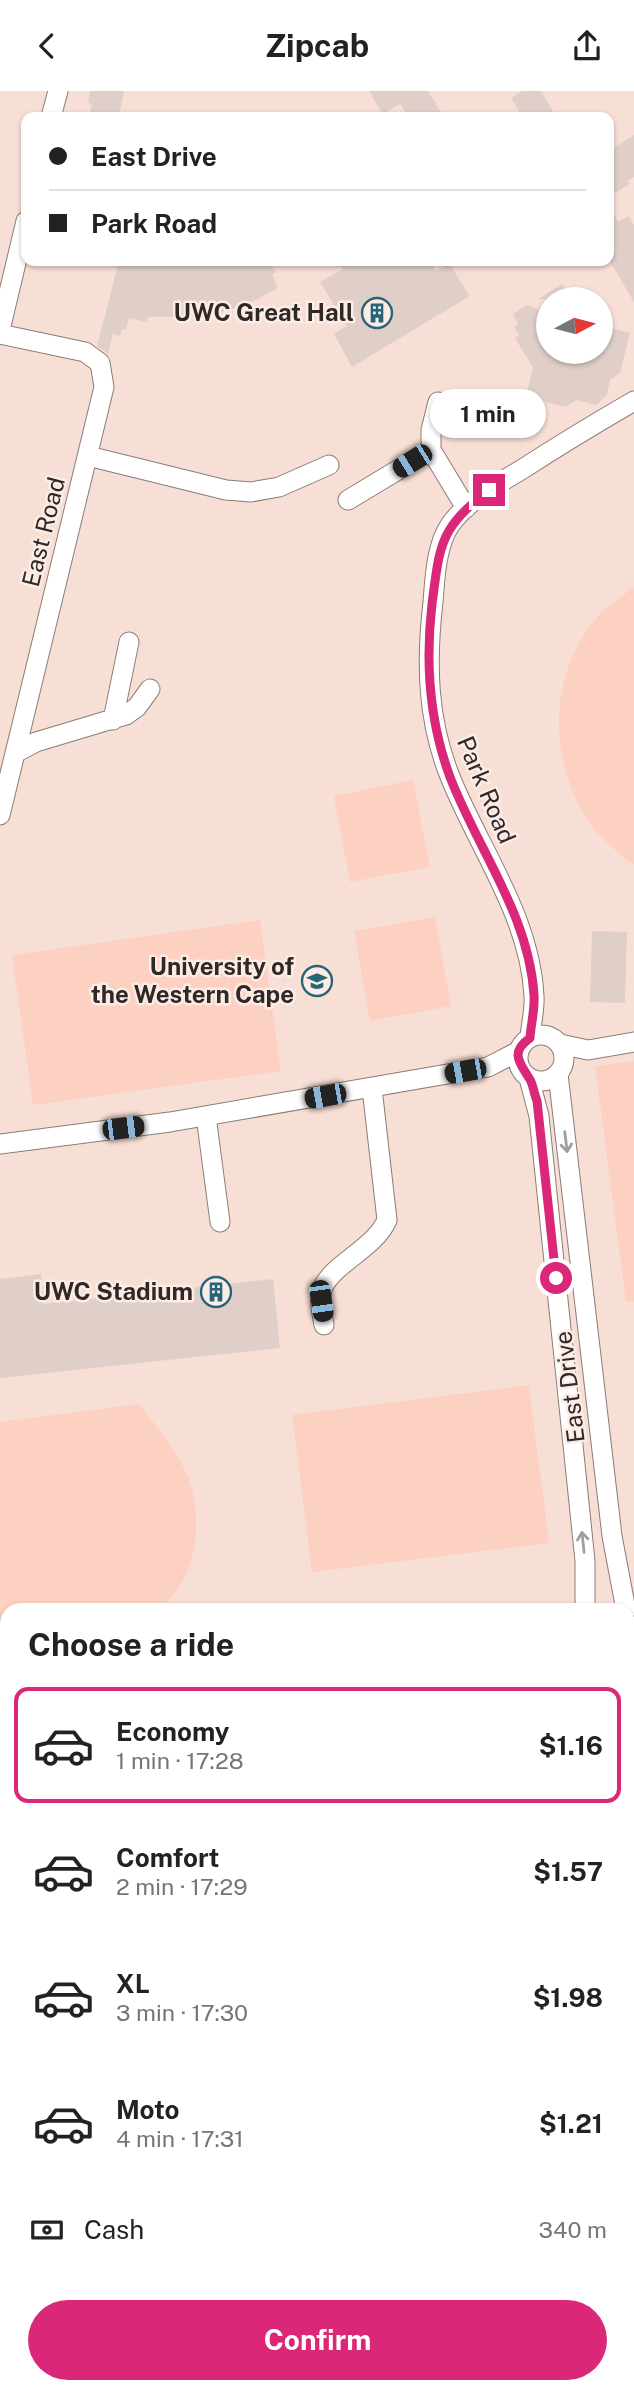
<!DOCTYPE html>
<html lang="en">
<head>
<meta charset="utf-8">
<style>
  :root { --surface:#fff; --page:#f6f6f6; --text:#222; --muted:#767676; --line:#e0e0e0; --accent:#db2777 }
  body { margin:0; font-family:"Public Sans",sans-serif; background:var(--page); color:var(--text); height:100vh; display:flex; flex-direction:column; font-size:26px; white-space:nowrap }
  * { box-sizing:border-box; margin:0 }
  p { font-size:23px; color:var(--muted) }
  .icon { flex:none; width:38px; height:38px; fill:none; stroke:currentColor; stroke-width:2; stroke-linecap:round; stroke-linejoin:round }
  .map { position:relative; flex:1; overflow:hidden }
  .sheet { position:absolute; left:0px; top:1512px; width:635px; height:791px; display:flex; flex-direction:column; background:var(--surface); border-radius:21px 21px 0 0; box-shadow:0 2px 5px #0004 }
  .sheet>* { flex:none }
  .hud { position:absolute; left:21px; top:21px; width:593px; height:154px; border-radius:14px; box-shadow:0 2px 5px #0004; display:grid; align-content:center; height:154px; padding:0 28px; background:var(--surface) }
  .needle { width:46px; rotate:83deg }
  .buttons { position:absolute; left:536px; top:196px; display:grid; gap:14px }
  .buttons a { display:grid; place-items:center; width:77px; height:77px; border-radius:50%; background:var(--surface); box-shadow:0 2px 5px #0004; font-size:35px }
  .end { position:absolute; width:32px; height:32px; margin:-16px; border:9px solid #db2777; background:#fff; box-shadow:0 0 0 4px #fff }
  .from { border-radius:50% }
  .bubble { position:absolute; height:49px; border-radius:24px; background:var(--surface); box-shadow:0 2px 5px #0004; font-size:23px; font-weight:700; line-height:49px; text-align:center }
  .car { position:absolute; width:21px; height:42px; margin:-21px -10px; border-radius:9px; box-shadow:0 0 5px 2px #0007; background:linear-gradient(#222 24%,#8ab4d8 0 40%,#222 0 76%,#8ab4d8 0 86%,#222 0) }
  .hud b { display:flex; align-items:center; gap:24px; height:66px; font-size:26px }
  .hud b+b { border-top:2px solid var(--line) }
  .hud i { width:18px; height:18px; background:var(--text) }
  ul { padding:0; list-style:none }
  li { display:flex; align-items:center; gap:21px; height:116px; margin:0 14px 10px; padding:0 14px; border:4px solid transparent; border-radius:14px }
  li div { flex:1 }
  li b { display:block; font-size:26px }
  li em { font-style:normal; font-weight:700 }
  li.current { border-color:var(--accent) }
  li>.icon { width:63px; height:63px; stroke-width:1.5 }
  h2 { padding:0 28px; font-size:32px; line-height:84px }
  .pay { display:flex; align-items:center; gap:18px; height:77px; padding:0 28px; font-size:26px }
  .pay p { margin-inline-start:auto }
  .cta { display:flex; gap:14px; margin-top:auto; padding:14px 28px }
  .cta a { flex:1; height:80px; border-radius:42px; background:var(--accent); color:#fff; font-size:28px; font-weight:700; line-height:80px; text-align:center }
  header { display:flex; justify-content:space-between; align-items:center; height:91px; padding:0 28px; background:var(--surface); font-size:32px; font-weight:700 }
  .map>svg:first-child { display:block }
</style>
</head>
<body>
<header><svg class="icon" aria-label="back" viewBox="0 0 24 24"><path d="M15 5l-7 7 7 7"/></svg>Zipcab<svg class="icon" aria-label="share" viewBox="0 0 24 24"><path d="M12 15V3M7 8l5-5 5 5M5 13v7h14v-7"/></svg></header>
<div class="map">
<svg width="634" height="2303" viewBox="0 0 634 2303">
  <rect width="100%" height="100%" fill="#fdece6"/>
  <path fill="#f8dfd6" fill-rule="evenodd" d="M 0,0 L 634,0 L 634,1706 L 628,1708 L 628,1519 L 7,1519 L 7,2190 L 0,2192 ZM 26,26 L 609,26 L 609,170 L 26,170 ZM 548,208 L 600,208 L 600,261 L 548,261 Z
    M 628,1850 L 634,1871 L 634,1967 L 628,1969 Z
    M 634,2072 L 634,2303 L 1,2303 L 22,2296 L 628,2296 L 628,2075 Z"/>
  <path fill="#fcd1c1" d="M 634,496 L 634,773 L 627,770 C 614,757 595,743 586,727 C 547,663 549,580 600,523 C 610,513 623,504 634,496 Z
    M 413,689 L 430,776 L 350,791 L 334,705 Z
    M 435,826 L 451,915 L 370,930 L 354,840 Z
    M 260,829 L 281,980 L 33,1014 L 12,864 Z
    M 634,970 L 634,1210 L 626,1211 L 595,975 Z
    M 529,1294 L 549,1452 L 312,1481 L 292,1324 Z
    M 139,1313 C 154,1333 172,1353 183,1375 C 206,1419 200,1491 157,1519 L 7,1519 L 7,1554 L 0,1555 L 0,1331 Z
    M 0,1647 L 7,1647 L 7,1829 L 0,1830 Z
    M 7,1838 L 7,2030 L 0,2031 L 0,1839 Z
    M 38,2296 L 495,2296 L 497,2303 L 17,2303 Z"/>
  <path fill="#e0cfc9" d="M 90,0 L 124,0 L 119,26 L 89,26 L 92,13 L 88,12 Z
    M 369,0 L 428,0 L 444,26 L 408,26 L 400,13 L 383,23 Z
    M 522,0 L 541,0 L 553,20 L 549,26 L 522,26 L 511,7 Z
    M 634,44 L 634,86 L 628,90 L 630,93 L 609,105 L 609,60 Z
    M 609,115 L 618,131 L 629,125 L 634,134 L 634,211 L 609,169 Z
    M 119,170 L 269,170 L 276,181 L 272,183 L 278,197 L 250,212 L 206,226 L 148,226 L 147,231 L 129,227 L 126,239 L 122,238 L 120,245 L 113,243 L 108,263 L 97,255 Z
    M 334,170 L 429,170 L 436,180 L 449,172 L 470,205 L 352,276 L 334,243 L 347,235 L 320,191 L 343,178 Z
    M 562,193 L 572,208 L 538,208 Z
    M 527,214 L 548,222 L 548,261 L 600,261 L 600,235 L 630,242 L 620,282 L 610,289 L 607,304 L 596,314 L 576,309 L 566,316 L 526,306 L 533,277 L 515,247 L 519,244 L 514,236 L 518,233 L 513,223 Z
    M 592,840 L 627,841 L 625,912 L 590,911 Z
    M 41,1183 L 44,1213 L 273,1188 L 280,1257 L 0,1287 L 0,1188 Z"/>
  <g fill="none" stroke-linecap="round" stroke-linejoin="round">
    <g stroke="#8a7c76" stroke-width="21">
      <path id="minor" d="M 51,26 L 58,0
        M 0,239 L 26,130
        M 0,243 L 85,261 L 100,272 L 104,296 L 0,724
        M 438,311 L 431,339 L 431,359 L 466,417
        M 88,365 L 226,399 L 251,401 L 279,396 L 329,374
        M 348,409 L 431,359
        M 113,629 L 129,551
        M 15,662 L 36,651 L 126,624 L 137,616 L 150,598
        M518 967a23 23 0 1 1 46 0a23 23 0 1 1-46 0Z
        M 530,947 C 531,933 535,918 534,905 C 530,826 480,759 451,688 C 427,630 426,572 433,511 C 435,487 436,455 450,434 C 467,410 496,394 521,379 C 558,355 596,332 634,310
        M 560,953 L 588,959 L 634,951
        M 558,983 L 612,1445 L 626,1519
        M 529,987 L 539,1025 L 585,1470 L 585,1519
        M 206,1025 L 220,1131
        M 0,1053 L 170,1031 L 488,976 L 519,960
        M 324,1234 C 322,1222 318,1207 323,1196 C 334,1172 375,1157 387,1129 L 372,997
        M 628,1534 L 634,1558
        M 628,1603 L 634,1602
        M 628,1744 L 634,1766"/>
    </g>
    <g stroke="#8a7c76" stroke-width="26">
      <path id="major" d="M 628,1989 L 634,1986
        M 628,2047 L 634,2044
        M 0,2218 L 7,2215
        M 0,2275 L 7,2273"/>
    </g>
    <use href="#minor" stroke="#fff" stroke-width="19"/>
    <use href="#major" stroke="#fff" stroke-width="24"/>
  </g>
  <defs><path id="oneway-shaft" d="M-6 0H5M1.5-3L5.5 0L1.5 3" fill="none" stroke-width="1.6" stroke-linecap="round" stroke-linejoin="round" transform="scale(1.75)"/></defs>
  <g stroke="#a19e9d">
    <use href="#oneway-shaft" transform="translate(566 1051) rotate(83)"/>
    <use href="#oneway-shaft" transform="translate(583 1451) rotate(-96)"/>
  </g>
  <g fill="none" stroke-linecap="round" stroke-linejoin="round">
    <path stroke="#db2777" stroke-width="9" d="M 489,399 C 439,438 440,453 432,513 C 425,573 429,629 450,686 C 478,759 529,824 534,904 C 535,918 531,933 530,947 C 510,961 519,971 529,987 C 533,992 534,1003 537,1010 L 556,1187"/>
  </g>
  <defs>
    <g id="building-ring" transform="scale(1.575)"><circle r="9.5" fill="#fdece6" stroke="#246579" stroke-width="1.5"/><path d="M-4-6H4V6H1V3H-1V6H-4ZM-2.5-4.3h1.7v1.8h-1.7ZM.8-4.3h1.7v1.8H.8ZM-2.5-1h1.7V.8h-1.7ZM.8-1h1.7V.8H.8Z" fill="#246579"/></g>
    <g id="university-ring" transform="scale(1.575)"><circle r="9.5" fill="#fdece6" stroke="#246579" stroke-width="1.5"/><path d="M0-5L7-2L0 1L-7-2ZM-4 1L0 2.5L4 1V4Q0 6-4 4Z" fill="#246579"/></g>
  </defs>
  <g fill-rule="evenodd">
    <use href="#building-ring" x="377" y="222"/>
    <use href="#university-ring" x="317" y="890"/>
    <use href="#building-ring" x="216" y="1201"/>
  </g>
  <g text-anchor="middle" stroke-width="5" stroke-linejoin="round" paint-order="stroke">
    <g font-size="24" font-weight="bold" fill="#2e2826" stroke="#fdece6" text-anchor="end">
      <text x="354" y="230">UWC Great Hall</text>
      <text x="294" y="884">University of<tspan x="294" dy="28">the Western Cape</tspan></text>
      <text x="193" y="1209">UWC Stadium</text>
    </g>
    <g font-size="24" fill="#2e2826" stroke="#fdece6">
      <text transform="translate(44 441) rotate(-76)" y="8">East Road</text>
      <text transform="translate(486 699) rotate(67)" y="8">Park Road</text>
      <text transform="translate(570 1296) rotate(-97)" y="8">East Drive</text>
    </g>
  </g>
</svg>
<div class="buttons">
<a><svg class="needle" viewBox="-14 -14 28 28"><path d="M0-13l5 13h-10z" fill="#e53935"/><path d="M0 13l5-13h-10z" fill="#767676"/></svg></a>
</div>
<i class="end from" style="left:556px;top:1187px"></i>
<i class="end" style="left:489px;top:399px"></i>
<div class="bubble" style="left:430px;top:298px;width:116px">1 min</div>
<i class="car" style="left:412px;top:370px;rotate:238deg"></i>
<i class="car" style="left:465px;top:980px;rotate:260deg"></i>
<i class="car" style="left:325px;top:1005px;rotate:260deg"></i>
<i class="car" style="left:123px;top:1037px;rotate:83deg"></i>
<i class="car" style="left:321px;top:1210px;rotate:172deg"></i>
<div class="hud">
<b><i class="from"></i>East Drive</b>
<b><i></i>Park Road</b>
</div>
<section class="sheet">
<h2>Choose a ride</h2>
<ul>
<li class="current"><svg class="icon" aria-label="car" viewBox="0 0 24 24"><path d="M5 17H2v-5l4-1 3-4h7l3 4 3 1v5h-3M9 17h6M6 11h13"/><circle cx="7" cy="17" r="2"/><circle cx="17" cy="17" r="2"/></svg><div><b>Economy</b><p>1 min · 17:28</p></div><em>$1.16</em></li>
<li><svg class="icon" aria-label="car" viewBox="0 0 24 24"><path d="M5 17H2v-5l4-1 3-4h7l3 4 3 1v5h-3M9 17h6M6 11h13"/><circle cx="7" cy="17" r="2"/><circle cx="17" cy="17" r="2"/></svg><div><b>Comfort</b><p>2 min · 17:29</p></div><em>$1.57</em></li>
<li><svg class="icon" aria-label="car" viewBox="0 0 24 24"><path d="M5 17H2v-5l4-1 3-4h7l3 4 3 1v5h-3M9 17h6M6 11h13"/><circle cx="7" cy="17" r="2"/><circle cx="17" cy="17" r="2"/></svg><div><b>XL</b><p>3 min · 17:30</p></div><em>$1.98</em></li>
<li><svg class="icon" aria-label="car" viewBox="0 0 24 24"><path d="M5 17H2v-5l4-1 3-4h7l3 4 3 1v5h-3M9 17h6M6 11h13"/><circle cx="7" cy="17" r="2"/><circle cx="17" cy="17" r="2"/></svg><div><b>Moto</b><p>4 min · 17:31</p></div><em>$1.21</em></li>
</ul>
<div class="pay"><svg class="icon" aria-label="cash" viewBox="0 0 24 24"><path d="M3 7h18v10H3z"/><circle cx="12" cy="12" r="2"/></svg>Cash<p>340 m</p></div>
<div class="cta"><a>Confirm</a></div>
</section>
</div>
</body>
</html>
